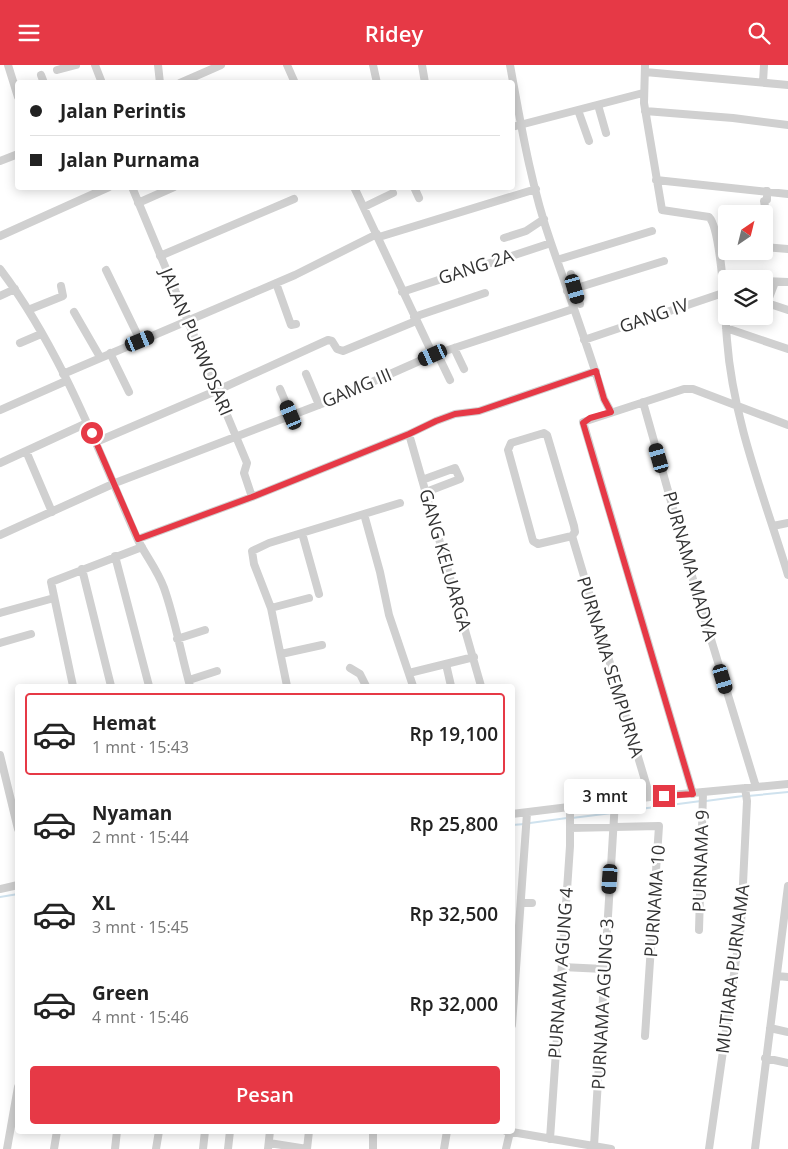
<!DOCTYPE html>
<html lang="id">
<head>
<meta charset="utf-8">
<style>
  :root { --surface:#fff; --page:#f6f6f6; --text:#222; --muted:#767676; --line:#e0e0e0; --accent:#e63946 }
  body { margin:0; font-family:"Open Sans",sans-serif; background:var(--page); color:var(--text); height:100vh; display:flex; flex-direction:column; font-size:19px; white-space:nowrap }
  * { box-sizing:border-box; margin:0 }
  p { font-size:16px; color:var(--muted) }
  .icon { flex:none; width:28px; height:28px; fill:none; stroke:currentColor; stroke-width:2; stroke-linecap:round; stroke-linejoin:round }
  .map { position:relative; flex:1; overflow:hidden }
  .sheet { position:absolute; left:15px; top:619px; width:500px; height:450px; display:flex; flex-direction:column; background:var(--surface); border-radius:5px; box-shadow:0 2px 12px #0003 }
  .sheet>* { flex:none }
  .banner { position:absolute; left:15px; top:15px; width:500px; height:110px; border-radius:5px; box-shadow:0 2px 12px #0003; display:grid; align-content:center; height:110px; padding:0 15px; background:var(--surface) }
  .needle { width:32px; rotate:35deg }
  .controls { position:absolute; left:718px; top:140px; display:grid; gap:10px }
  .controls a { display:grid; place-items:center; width:55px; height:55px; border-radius:5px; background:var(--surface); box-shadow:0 2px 12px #0003; font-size:25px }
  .end { position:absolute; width:22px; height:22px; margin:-11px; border:6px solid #e63946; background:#fff; box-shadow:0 0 0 2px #fff }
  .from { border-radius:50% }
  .bubble { position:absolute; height:35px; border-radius:5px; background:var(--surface); box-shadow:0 2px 12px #0003; font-size:16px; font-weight:600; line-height:35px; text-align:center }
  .car { position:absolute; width:15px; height:30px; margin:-15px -8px; border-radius:6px; box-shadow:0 0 4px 1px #0007; background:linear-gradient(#222 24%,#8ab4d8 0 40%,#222 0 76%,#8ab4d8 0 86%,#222 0) }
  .banner b { display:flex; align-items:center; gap:18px; height:48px; font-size:19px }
  .banner b+b { border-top:1px solid var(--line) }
  .banner i { width:12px; height:12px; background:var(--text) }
  ul { padding:9px 0 0; list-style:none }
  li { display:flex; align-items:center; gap:15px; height:82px; margin:0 10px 8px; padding:0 5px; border:2px solid transparent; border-radius:5px }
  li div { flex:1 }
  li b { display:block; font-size:19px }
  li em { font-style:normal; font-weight:600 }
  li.on { border-color:var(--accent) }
  li>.icon { width:45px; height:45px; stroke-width:1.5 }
  .primary-button { display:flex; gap:10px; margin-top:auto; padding:10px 15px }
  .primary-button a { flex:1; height:58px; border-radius:5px; background:var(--accent); color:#fff; font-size:20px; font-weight:600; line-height:58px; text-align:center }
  header { display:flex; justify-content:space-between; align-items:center; height:65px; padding:0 15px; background:var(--accent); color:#fff; font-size:22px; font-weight:600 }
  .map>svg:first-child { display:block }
</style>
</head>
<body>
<header><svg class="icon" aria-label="menu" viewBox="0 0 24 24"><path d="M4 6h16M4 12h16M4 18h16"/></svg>Ridey<svg class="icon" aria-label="search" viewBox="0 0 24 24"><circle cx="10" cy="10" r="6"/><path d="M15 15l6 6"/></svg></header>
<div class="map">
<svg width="788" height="1084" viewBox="0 0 788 1084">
  <rect width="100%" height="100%" fill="#fff"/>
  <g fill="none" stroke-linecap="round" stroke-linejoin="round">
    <path stroke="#cfe2ee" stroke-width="2" d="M 748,731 L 788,727
      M 706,736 L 743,731
      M 617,747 L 701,736
      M 572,753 L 612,748
      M 530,758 L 567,753
      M 512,760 L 525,759
      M 0,832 L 18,829"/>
    <path stroke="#d0d0d0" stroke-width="8" d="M 8,0 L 18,32
      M 95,0 L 102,18
      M 158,0 L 160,18
      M 287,0 L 295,18
      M 373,0 L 377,18
      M 422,0 L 425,18
      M 510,0 C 521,60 531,121 551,178 C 569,230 588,281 604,334 L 611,347
      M 645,0 L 644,38 L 662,145 L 709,152 C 722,165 725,253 727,275 C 733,356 765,434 788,510
      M 57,5 L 76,0
      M 645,7 L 788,20
      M 41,10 L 44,18
      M 763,17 L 764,0
      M 180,18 L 221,0
      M 598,40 L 606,68
      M 578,45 L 589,76
      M 645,46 L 733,53 L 788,60
      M 512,62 L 643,28
      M 0,96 L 18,89
      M 656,115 L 788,129
      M 132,122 L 247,398 L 244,408 L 252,432
      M 354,122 L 433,290
      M 414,122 L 419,133
      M 138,138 L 174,122
      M 364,142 L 393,128
      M 766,147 L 764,136 L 767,135 L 767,126
      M 0,171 L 109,122
      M 379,172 L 536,124
      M 504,173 L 526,166 L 544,154
      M 764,182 L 788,184
      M 160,191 L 294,134
      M 557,195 L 652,166
      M 0,204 C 60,283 97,382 137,473 C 145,490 157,504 164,523 C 175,554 181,589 190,621
      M 106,205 L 140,275
      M 571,209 L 580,239
      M 764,216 L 788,217
      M 276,218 L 291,260 L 296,259
      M 567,226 L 664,196
      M 402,227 L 551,178
      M 0,231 L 15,224
      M 764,237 L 788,245
      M 767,238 L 775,217
      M 28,245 L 63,231 L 61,221
      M 74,247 L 100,292
      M 414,252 L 485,228
      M 726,263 L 788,284
      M 584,275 L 726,227
      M 20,278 L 41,269
      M 454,283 L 464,304
      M 110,288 L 129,327
      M 437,288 L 450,315
      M 63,309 L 295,210 L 377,169
      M 306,309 L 319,340
      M 280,324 L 291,350
      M 643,337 L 696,525 L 756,722
      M 0,345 L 66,316
      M 409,369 L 481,621
      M 96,377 L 218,325 L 328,275 L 332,276 L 337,284 L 343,286 L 416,256
      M 26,386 L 52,447
      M 0,398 L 87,358
      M 422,415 L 455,403 L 460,414 L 426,427
      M 364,449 L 380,507 L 389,550 L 413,621
      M 773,461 L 788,458
      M 302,468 L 319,529
      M 0,470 L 115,418 L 329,336 L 433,290 L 573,244
      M 572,471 L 538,479 L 533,476 L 508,385 L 511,378 L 544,368 L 547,370 L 574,461 L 575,467 L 572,471 L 650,732
      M 138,474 L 252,432 L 409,369 L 436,356 L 455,349 L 479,346 L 596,306
      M 115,491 L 149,621
      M 82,504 L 111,621
      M 271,543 L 309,533
      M 0,548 L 54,533
      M 177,574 L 205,565
      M 0,578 L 31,569
      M 281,589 L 322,580
      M 446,599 L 451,621
      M 350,603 L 360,609 L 366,621
      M 409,608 L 474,592
      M 189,615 L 217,606
      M 73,621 L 51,517 L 142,482
      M 287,621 L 271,543 L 254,499 L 252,486 L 269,478 L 400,438
      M 0,690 L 18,764
      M 693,729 L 583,357 L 684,324 L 693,324 L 788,360
      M 512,749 L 650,732 L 788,719
      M 570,763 L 659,761 L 645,971
      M 0,824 L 18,820
      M 521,838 L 532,838
      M 699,865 L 703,728
      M 562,902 L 604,904
      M 777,911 L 788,912
      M 512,960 L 527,748
      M 770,963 L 788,967
      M 765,993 L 788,998
      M 506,1066 L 611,1084
      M 550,1074 L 570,781 L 570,742
      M 269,1078 L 307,1084
      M 594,1081 L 615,736
      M 7,1084 L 18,1022
      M 54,1084 L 57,1066
      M 115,1084 L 117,1066
      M 156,1084 L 159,1066
      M 203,1084 L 205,1066
      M 228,1084 L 230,1066
      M 268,1084 L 270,1066
      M 307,1084 L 309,1066
      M 373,1084 L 373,1066
      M 444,1084 L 447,1066
      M 506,1084 L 510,1067
      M 709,1084 L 741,860 L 747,736 L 745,723
      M 755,1084 L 788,821"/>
  </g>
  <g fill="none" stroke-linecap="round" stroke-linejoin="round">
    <path stroke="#e63946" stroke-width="6" d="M 92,368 L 138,474 L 252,432 L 409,369 L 436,356 L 455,349 L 479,346 L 596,306 L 604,334 L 611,347 L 590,353 L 583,358 L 693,729 L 664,731"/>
  </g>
  <g text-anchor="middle" stroke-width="5" stroke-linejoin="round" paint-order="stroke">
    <g font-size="18" fill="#333" stroke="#fff">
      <text transform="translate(476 202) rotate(-18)" y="6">GANG 2A</text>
      <text transform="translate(654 251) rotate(-19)" y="6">GANG IV</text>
      <text transform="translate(196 277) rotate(67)" y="6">JALAN PURWOSARI</text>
      <text transform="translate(357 323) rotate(-23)" y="6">GAMG III</text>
      <text transform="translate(445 495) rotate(74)" y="6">GANG KELUARGA</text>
      <text transform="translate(690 501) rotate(74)" y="6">PURNAMA MADYA</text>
      <text transform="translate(610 602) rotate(73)" y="6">PURNAMA SEMPURNA</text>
      <text transform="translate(701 796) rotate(-88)" y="6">PURNAMA 9</text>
      <text transform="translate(655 836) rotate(-86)" y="6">PURNAMA 10</text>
      <text transform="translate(733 904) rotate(-83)" y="6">MUTIARA PURNAMA</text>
      <text transform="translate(561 908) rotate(-86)" y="6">PURNAMA AGUNG 4</text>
      <text transform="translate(603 939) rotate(-87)" y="6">PURNAMA AGUNG 3</text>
    </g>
  </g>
</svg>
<div class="controls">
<a><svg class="needle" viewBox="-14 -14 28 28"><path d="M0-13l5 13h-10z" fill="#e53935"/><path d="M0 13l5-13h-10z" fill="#767676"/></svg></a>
<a><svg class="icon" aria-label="layers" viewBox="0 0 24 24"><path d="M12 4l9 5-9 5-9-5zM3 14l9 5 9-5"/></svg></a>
</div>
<i class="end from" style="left:92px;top:368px"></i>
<i class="end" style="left:664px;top:731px"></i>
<div class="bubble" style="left:564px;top:714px;width:82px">3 mnt</div>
<i class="car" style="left:575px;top:224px;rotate:164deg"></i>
<i class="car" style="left:140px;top:276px;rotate:68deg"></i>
<i class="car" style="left:433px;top:290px;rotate:246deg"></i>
<i class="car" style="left:291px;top:350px;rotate:337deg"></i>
<i class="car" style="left:659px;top:393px;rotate:344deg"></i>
<i class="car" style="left:723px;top:614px;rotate:163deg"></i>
<i class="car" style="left:610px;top:814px;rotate:184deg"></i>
<div class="banner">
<b><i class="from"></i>Jalan Perintis</b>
<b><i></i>Jalan Purnama</b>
</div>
<section class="sheet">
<ul>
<li class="on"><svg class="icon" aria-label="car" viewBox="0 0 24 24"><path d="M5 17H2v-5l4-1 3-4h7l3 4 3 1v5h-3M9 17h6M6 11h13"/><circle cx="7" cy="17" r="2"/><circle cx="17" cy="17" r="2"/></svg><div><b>Hemat</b><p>1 mnt · 15:43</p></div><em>Rp 19,100</em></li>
<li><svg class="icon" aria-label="car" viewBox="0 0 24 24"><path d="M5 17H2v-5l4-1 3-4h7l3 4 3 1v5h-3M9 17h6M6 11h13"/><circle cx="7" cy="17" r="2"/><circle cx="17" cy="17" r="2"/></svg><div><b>Nyaman</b><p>2 mnt · 15:44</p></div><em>Rp 25,800</em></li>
<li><svg class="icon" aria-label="car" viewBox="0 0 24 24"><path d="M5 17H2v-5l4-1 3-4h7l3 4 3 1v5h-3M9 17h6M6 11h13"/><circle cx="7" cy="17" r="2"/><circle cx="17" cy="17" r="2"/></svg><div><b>XL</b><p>3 mnt · 15:45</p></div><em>Rp 32,500</em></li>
<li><svg class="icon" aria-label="car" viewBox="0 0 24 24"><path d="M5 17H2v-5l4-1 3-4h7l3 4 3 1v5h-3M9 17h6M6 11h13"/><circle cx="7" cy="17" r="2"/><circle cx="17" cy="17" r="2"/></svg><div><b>Green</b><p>4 mnt · 15:46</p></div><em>Rp 32,000</em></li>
</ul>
<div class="primary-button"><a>Pesan</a></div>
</section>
</div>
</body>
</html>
